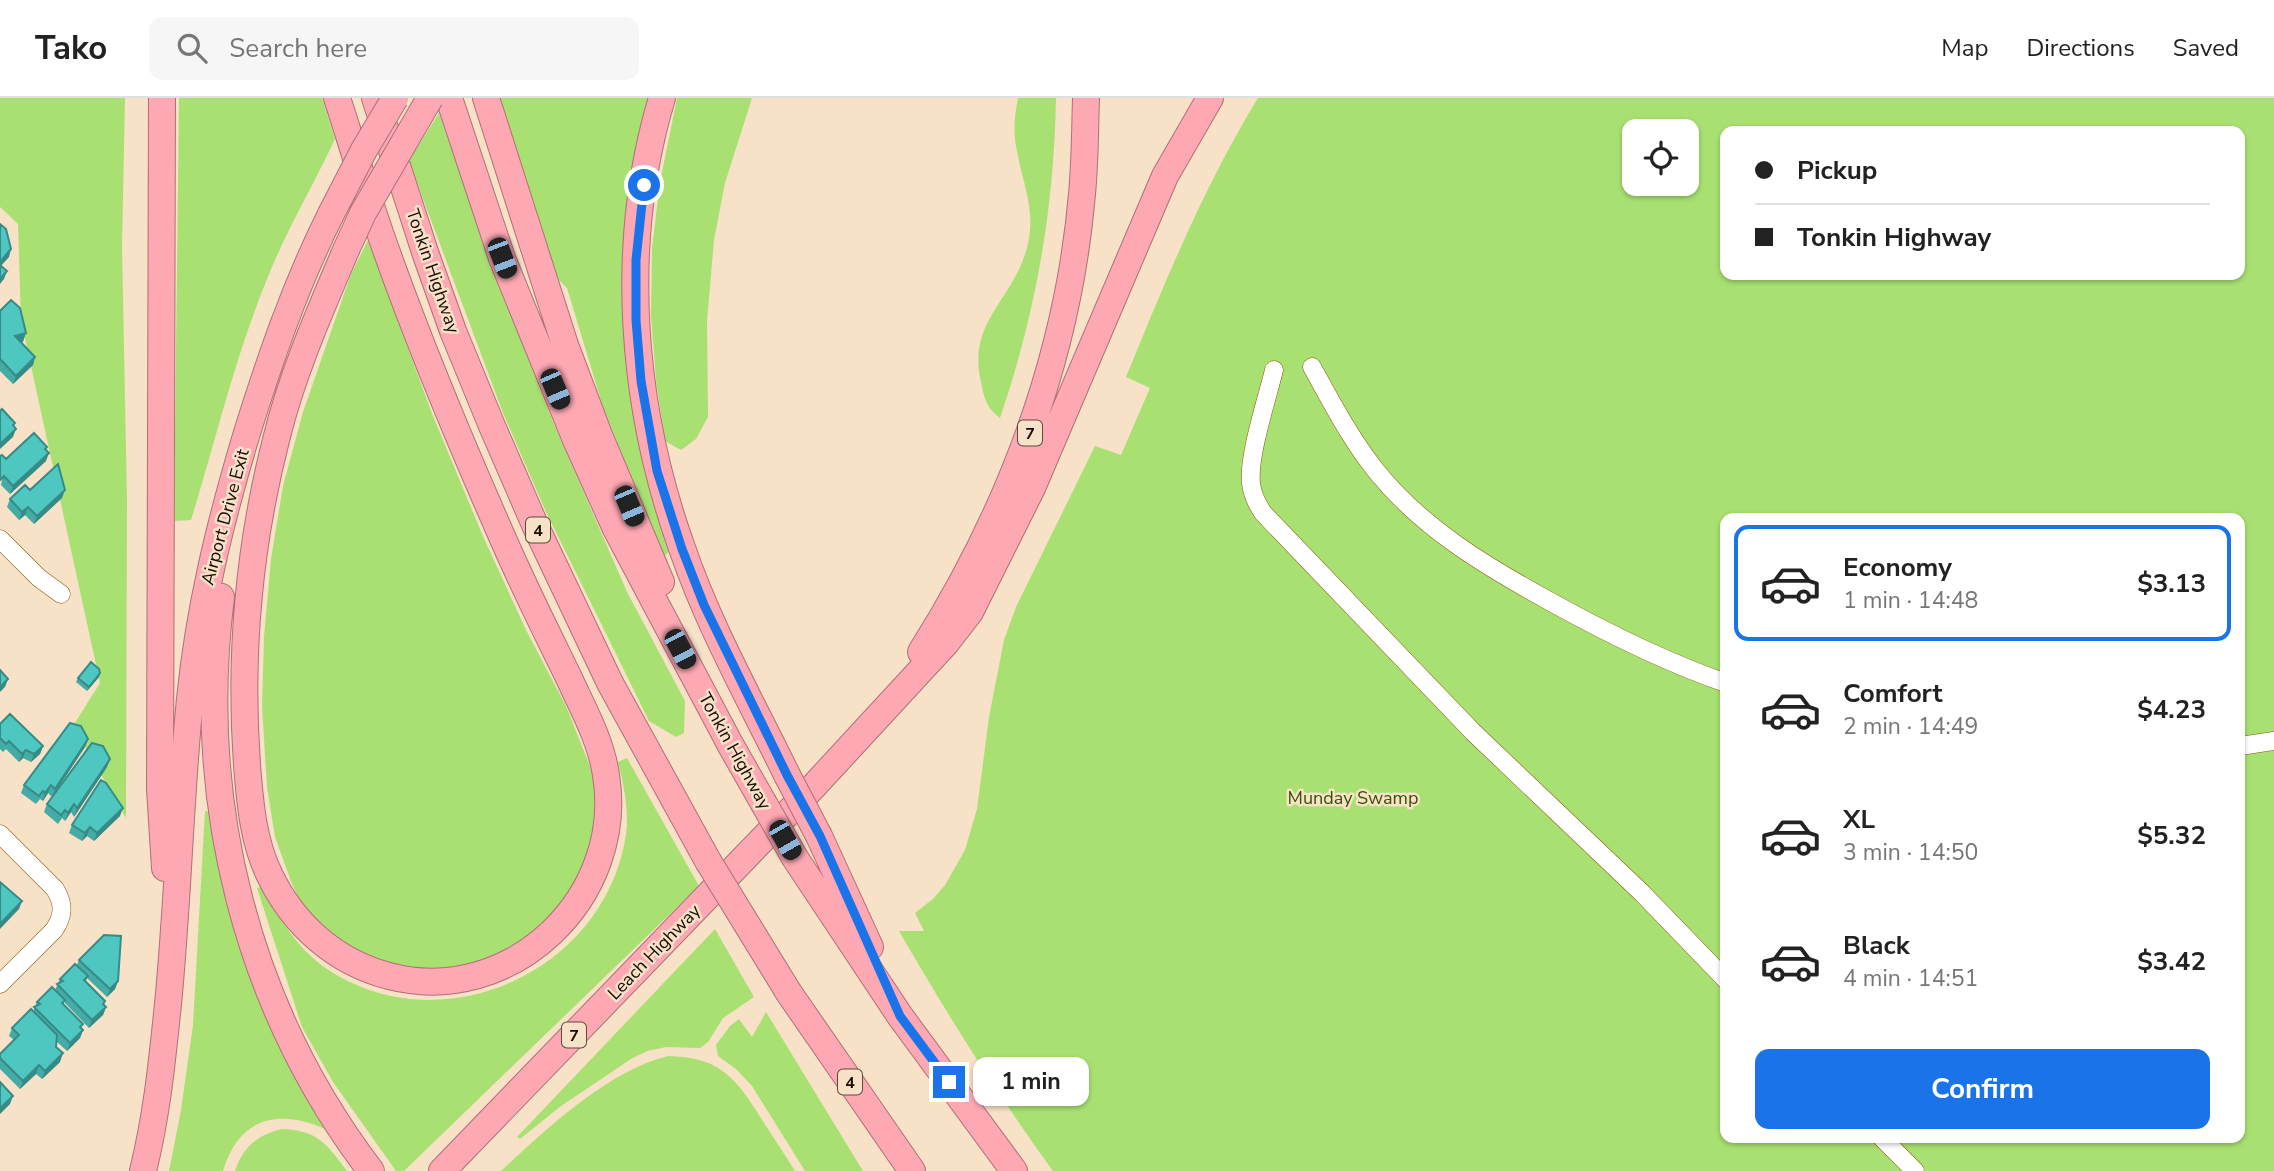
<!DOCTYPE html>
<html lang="en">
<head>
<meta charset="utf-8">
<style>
  :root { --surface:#fff; --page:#f6f6f6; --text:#222; --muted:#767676; --line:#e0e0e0; --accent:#1a73e8 }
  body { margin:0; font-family:"Nunito Sans",sans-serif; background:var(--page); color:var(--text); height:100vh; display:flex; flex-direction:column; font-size:26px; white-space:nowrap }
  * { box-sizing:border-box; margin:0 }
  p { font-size:23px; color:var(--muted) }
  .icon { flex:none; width:38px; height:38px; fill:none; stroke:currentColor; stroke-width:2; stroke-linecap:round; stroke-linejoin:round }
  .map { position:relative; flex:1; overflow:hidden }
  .panel { position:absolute; left:1720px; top:415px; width:525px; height:630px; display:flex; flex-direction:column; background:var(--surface); border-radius:14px; box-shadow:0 2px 5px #0004 }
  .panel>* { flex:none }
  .top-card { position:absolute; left:1720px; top:28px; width:525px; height:154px; border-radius:14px; box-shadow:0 2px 5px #0004; display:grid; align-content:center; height:154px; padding:0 35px; background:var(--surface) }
  .fabs { position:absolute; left:1622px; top:21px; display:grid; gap:14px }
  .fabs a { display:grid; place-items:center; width:77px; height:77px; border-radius:14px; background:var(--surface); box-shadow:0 2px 5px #0004; font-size:35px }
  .end { position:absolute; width:32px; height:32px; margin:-16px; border:9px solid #1a73e8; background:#fff; box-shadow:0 0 0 4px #fff }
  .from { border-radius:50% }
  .bubble { position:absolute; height:49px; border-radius:14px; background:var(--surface); box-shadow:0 2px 5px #0004; font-size:23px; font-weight:700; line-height:49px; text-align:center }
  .car { position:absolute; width:21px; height:42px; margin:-21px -10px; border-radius:9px; box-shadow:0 0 5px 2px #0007; background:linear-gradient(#222 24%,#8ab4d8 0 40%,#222 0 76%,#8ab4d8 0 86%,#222 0) }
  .top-card b { display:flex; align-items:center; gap:24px; height:66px; font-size:26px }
  .top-card b+b { border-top:2px solid var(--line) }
  .top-card i { width:18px; height:18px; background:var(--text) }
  ul { padding:12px 0 0; list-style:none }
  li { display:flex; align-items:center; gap:21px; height:116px; margin:0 14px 10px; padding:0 21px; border:4px solid transparent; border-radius:14px }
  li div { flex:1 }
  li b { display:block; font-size:26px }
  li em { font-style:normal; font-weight:700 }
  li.active { border-color:var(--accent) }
  li>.icon { width:63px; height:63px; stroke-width:1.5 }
  .button { display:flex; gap:14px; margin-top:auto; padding:14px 35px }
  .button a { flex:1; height:80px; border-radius:14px; background:var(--accent); color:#fff; font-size:28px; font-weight:700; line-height:80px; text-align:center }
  header { display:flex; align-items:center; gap:42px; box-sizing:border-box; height:98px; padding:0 35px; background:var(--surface); border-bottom:2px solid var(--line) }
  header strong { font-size:33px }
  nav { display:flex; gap:38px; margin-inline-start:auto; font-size:24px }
  .search { width:490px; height:63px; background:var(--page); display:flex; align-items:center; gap:18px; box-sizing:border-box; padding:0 24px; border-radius:14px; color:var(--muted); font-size:26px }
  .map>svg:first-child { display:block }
</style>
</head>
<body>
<header>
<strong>Tako</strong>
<div class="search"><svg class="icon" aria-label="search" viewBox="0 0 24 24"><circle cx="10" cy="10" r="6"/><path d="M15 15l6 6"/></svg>Search here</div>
<nav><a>Map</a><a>Directions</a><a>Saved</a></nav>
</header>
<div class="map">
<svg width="2274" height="1073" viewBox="0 0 2274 1073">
  <rect width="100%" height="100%" fill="#f7e1c7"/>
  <path fill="#a9e072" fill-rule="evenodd" d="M 0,0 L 125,0 L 122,149 L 127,402 L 126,720 L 73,628 L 100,585 L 21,222 L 18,126 L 0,109 Z
    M 179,0 L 322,0 L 335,41 C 313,88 286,133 267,181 C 235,259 216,341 191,422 L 174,423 Z
    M 500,0 L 648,0 L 629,90 L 624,156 L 673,451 L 664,458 L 603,309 L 567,190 L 556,179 Z
    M 677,0 L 752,0 L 725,85 L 714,142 L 707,223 L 708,319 L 696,341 L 681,352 L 665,343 L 656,282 L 651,218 L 652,150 L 660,84 Z
    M 1018,0 L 1056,0 C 1054,112 1036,214 1000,320 C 987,311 984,300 981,284 C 967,225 1011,204 1026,153 C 1038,114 1022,85 1016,48 C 1013,31 1015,16 1018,0 Z
    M 1258,0 L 2274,0 L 2274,1073 L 1053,1073 C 997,996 947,916 899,833 L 924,833 L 915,815 L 933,801 L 945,787 L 965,752 L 977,711 L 989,619 L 1004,542 L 1016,509 L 1095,348 L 1121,357 L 1150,290 L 1126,279 C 1165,184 1204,88 1258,0 ZM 1634,33 L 1687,33 L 1687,86 L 1634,86 ZM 1726,33 L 2240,33 L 2240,177 L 1726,177 ZM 1726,420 L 2240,420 L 2240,1040 L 1726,1040 Z
    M 439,15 L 485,149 L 548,312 L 627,494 L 685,603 L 684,635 L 676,639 L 649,623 L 546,414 L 503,315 L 409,63 Z
    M 368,142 L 433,318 L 482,436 L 526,532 L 566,608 L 593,676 L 598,701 L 593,746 L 561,810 L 540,832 L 485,864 L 442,873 L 363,861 L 305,814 L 292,786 L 275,739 L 267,689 L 262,609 L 264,539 L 271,461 L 283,388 L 303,314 L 351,176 Z
    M 627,660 L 699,788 L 404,1073 L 396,1073 L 333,984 L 302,929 L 257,790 L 262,789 C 279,819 297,851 327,871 C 443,948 605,873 626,737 C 629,712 624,688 618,664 Z
    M 205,713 L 211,714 L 327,1032 C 279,1010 239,1019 223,1073 L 169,1073 L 181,1012 L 193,927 Z
    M 715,831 L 754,899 L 723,920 L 708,944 L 700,950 L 666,949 L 647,953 L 631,961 L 561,1008 L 520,1041 L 517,1039 Z
    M 766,914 L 863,1073 L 805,1073 L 752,988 L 736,971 L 718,958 L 716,947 L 730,928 L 739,921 L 752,939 Z
    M 668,958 C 717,959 734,977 759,1017 C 771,1036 783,1054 795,1073 L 501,1073 C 545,1032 609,972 668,958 Z
    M 282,1031 C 317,1032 327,1046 347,1073 L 235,1073 C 243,1049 257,1037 282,1031 Z"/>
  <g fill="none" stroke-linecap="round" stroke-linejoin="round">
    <g stroke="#8a5806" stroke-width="19">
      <path id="minor" d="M 1312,269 C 1332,305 1351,342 1377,374 C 1423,431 1487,469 1551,504 C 1607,535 1665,564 1726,585
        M 1274,272 C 1267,301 1248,358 1251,385 C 1252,396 1257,406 1263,415 L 1473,634 L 1642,795 L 1726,882
        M 0,441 L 39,480 L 61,496
        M 2240,648 L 2274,643
        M 0,736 L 55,791 C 64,806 64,817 54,832 L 0,886
        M 1882,1040 L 1915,1073"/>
    </g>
    <g stroke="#ae7075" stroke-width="28">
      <path id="highway" d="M 162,0 L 160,691 L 165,770
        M 337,0 C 351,42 363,85 377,126 C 414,234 458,339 504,443 C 524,489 547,535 569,580 C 583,611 601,642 606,677 C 626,799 511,910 389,878 C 335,864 294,827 270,778 C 253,744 250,704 247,667 C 239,556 249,446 277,338 C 293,274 320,213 346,152
        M 375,0 L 426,157 L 453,233 L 492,328 L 535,427 L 610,585 L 708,763
        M 449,0 L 502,160 L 576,342 L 616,431 L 730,646 L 763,704
        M 486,0 L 565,247 L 599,337 L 661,484
        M 662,0 C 618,146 631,308 682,450 C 709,529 751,603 787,677
        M 221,499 C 195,703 246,909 371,1073
        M 921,554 C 1009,415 1068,260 1082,96 C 1085,64 1085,32 1086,0
        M 819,738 L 870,849
        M 795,760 L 900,918 L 1014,1073
        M 789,895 L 912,1073
        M 143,1073 C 157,1016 162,964 168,906 C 178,804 180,702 190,601 C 199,510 220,425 246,338 C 270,261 295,188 331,116
        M 442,1073 L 814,688 L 946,545 L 970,514 L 1032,390 L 1165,78 L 1210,0"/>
    </g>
    <use href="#minor" stroke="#fff" stroke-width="18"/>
    <use href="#highway" stroke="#fea8b4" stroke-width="26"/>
    <g stroke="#ae7075" stroke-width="28" stroke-linecap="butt">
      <path id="highway-bridge" d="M 331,116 L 364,52 L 395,0
        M 346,152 L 363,115 L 430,0
        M 787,677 L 819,738
        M 763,704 L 795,760
        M 708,763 L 789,895"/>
    </g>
    <use href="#highway-bridge" stroke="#fea8b4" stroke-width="26"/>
  </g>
  <path fill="#44aba6" d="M 0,213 L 23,244 L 21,244 L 35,259 L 33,267 L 13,286 L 0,273 Z
    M 46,352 L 46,363 L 10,396 L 1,387 L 6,361 Z
    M 30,392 L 62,400 L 34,426 L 25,417 L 19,422 L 7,409 L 10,401 Z
    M 100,575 L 99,579 L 87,593 L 76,584 L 78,580 Z
    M 0,626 L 43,648 L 40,656 L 31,664 L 23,660 L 19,664 L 6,651 L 3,654 L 0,651 Z
    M 88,641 L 85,649 L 52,699 L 48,695 L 43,703 L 40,701 L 36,706 L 21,695 L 24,687 Z
    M 107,669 L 74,719 L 71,714 L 65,723 L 62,720 L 58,726 L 44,714 L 47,706 Z
    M 120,718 L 94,743 L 87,738 L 82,743 L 69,735 L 72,727 Z
    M 79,862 L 118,883 L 115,891 L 107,899 L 87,880 L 86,883 L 105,903 L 104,907 L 106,909 L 103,917 L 89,930 L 64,904 L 63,907 L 83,932 L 80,940 L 67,953 L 56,943 L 56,949 L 60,964 L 42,981 L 36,976 L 20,991 L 0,971 L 0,956 L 14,942 L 9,938 L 12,930 L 33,914 L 37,904 L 55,892 L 60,881 L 77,867 Z"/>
  <path fill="#378b87" d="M 11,151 L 9,159 L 0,169 L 0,164 Z
    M 7,173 L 4,181 L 0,186 L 0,181 Z
    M 26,235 L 23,244 L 12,246 L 15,238 Z
    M 35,259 L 33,267 L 13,286 L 16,278 Z
    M 16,331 L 13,339 L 0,351 L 0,346 Z
    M 49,355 L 46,363 L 10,396 L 13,388 Z
    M 65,392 L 62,400 L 34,426 L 37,418 Z
    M 28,409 L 25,417 L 19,422 L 22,414 Z
    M 100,575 L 99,579 L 87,593 L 89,589 Z
    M 8,581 L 5,589 L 0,594 L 0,589 Z
    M 88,641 L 85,649 L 52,699 L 55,691 Z
    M 43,648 L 40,656 L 31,664 L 34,656 Z
    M 26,652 L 23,660 L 19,664 L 22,656 Z
    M 110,661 L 107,669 L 74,719 L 77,710 Z
    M 51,687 L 48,695 L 43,703 L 45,695 Z
    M 74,706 L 71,714 L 65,723 L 68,715 Z
    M 123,710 L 120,718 L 94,743 L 97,735 Z
    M 90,729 L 87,738 L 82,743 L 85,735 Z
    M 22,803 L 19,811 L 0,831 L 0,826 Z
    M 118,883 L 115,891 L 107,899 L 110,891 Z
    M 106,909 L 103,917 L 89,930 L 92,922 Z
    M 83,932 L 80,940 L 67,953 L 70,945 Z
    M 63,955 L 60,964 L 42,981 L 45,973 Z
    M 39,967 L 36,976 L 20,991 L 23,983 Z
    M 13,998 L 10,1006 L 0,1016 L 0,1010 Z"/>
  <path fill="#4fc7c1" stroke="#378b87" stroke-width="2" d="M 0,126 L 6,131 L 11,151 L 0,164 Z
    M 0,167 L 7,173 L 0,181 Z
    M 11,202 L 20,210 L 26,235 L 15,238 L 35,259 L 16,278 L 0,261 L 0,213 Z
    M 2,311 L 15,325 L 13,327 L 16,331 L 0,346 L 0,313 Z
    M 34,335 L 47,349 L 45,351 L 49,355 L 13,388 L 4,378 L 0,382 L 0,358 L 2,357 L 6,361 Z
    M 58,366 L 65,392 L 37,418 L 28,409 L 22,414 L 10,401 L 25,387 L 30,392 Z
    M 91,564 L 99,571 L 100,575 L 89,589 L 78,580 Z
    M 0,572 L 8,581 L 0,589 Z
    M 10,616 L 43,648 L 34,656 L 26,652 L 22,656 L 9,643 L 6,646 L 0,640 L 0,626 Z
    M 70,625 L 81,628 L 88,641 L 55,691 L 51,687 L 45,695 L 43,693 L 39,698 L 24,687 Z
    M 92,645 L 103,648 L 110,661 L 77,710 L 74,706 L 68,715 L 65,712 L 61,717 L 47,706 Z
    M 101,682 L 106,685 L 123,710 L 97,735 L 90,729 L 85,735 L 72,727 Z
    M 0,784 L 22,803 L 0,826 Z
    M 104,837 L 121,838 L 118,883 L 110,891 L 79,862 Z
    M 75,866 L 88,878 L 84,882 L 105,903 L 103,906 L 106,909 L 92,922 L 57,886 L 63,883 L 60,881 Z
    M 52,889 L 65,902 L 62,905 L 83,926 L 80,929 L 83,932 L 70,945 L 34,909 L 40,906 L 37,904 Z
    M 31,911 L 57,937 L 56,949 L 63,955 L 45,973 L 39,967 L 23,983 L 0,960 L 0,956 L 19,937 L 12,930 Z
    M 0,984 L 13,998 L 0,1010 Z"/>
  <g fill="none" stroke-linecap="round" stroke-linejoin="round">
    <path stroke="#1a73e8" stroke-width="9" d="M 644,87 L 636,162 L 636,222 L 641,283 L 657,373 L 682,451 L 704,507 L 787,677 L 820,738 L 900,918 L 949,984"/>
  </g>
  <g text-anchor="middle" stroke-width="5" stroke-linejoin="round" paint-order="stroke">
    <g fill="#f7e1c7" stroke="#5b4a3c" stroke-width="2">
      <rect x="1018" y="322.5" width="24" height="25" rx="5"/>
      <rect x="526" y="419.5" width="24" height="25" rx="5"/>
      <rect x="562" y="924.5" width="24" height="25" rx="5"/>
      <rect x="838" y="971.5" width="24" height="25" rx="5"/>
    </g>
    <g font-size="16" font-weight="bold" fill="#180900">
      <text x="1030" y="341">7</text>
      <text x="538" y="438">4</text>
      <text x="574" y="943">7</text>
      <text x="850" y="990">4</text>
    </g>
    <g font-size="18" fill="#180900" stroke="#f7e1c7">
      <text transform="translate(433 173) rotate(71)" y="6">Tonkin Highway</text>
      <text transform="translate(225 419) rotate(-75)" y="6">Airport Drive Exit</text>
      <text transform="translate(735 653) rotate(61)" y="6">Tonkin Highway</text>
      <text transform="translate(654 854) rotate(-46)" y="6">Leach Highway</text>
    </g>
    <g font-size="18" fill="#325300" stroke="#f7e1c7">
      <text x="1353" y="706">Munday Swamp</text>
    </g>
  </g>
</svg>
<div class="fabs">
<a><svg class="icon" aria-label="locate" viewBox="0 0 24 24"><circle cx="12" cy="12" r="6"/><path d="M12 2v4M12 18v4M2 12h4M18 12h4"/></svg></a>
</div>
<i class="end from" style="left:644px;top:87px"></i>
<i class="end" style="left:949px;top:984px"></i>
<div class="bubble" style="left:973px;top:959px;width:116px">1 min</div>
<i class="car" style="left:502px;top:160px;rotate:159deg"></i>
<i class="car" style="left:555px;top:291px;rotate:157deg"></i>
<i class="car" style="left:629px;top:408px;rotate:157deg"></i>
<i class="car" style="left:680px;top:551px;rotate:152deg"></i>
<i class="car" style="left:785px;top:742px;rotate:150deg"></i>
<div class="top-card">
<b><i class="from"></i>Pickup</b>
<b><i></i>Tonkin Highway</b>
</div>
<section class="panel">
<ul>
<li class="active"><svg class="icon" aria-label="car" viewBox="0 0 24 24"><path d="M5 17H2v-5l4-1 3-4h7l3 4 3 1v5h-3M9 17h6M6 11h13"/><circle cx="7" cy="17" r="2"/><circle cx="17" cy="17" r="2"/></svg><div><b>Economy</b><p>1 min · 14:48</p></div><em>$3.13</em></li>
<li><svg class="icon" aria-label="car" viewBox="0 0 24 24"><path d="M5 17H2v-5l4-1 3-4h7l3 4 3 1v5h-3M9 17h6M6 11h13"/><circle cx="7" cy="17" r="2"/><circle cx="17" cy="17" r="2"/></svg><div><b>Comfort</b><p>2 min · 14:49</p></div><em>$4.23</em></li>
<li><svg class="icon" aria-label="car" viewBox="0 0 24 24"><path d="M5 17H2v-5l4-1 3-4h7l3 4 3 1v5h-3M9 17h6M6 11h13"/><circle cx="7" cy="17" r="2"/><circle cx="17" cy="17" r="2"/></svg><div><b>XL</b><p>3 min · 14:50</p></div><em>$5.32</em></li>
<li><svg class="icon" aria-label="car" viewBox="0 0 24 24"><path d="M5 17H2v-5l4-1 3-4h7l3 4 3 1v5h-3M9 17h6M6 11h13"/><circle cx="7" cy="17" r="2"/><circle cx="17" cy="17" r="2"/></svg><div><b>Black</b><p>4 min · 14:51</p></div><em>$3.42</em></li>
</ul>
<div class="button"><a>Confirm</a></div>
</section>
</div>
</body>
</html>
